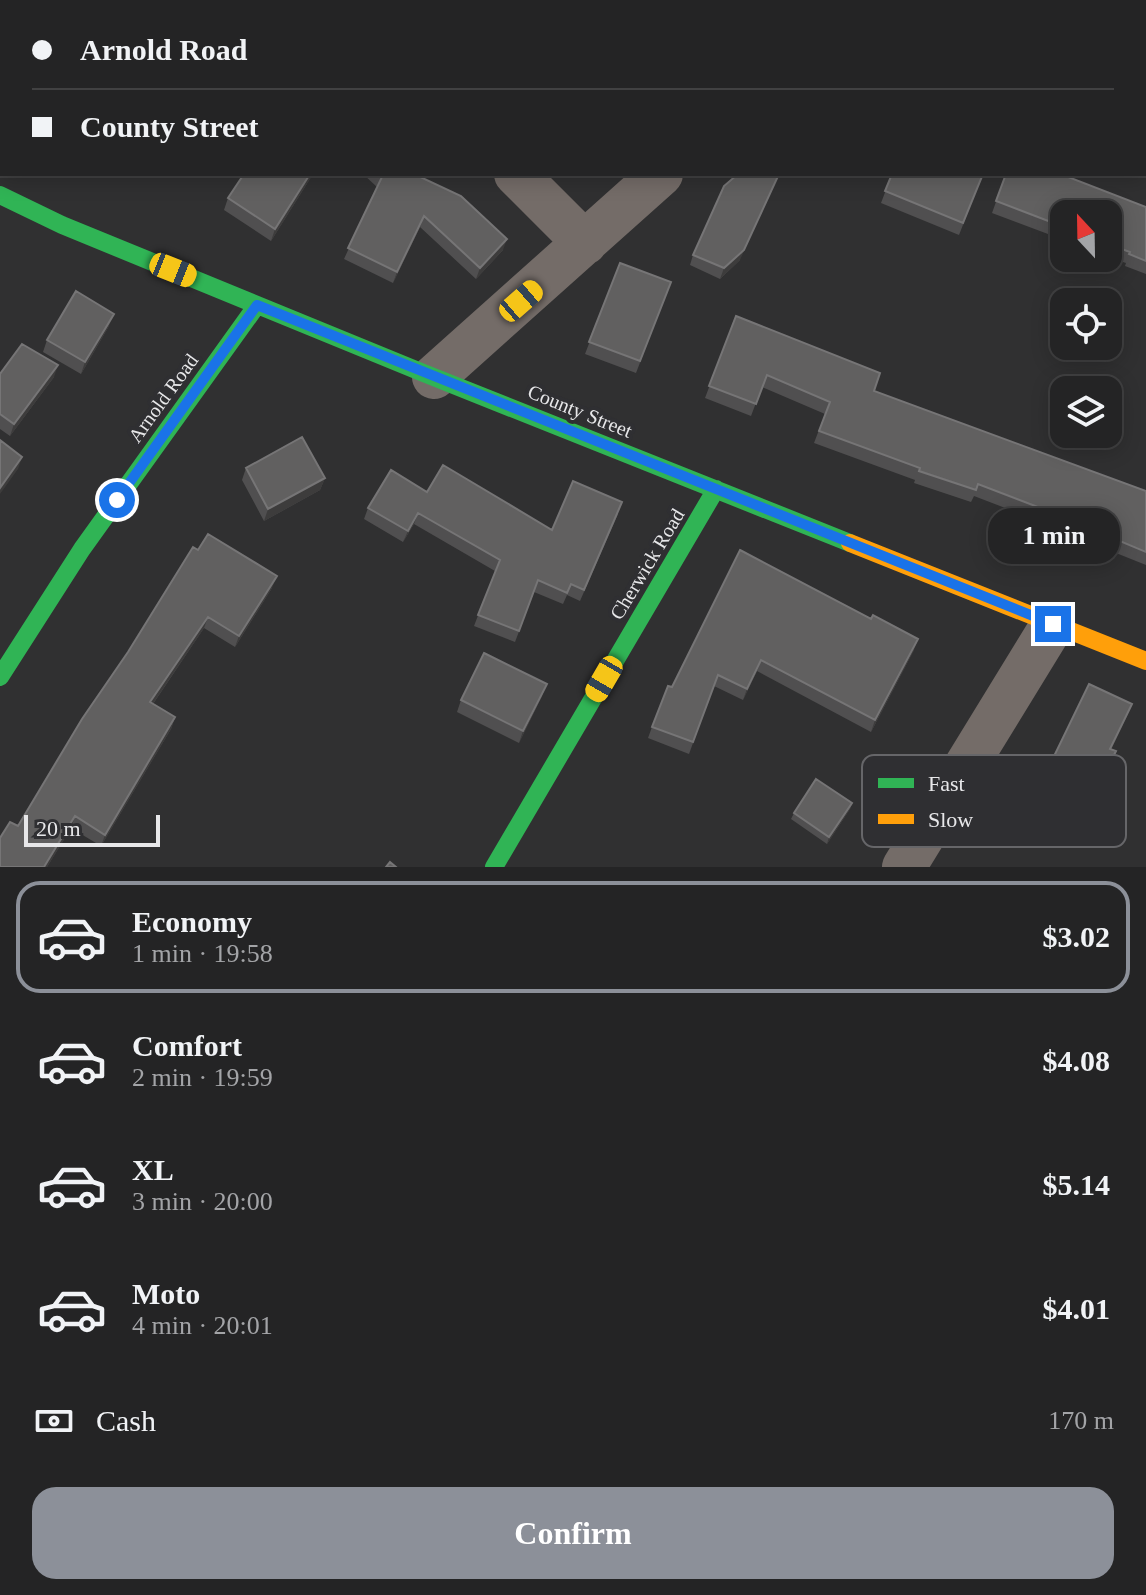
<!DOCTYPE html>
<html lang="en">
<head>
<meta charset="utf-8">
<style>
  :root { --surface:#242425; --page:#2c2c2d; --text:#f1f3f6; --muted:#a3a4a7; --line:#414142; --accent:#8c9099 }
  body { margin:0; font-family:"Times New Roman",serif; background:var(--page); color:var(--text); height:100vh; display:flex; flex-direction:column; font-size:30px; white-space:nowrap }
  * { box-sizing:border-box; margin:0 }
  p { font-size:26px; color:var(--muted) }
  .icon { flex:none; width:44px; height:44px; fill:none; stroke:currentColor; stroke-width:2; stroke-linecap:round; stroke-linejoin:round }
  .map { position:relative; height:867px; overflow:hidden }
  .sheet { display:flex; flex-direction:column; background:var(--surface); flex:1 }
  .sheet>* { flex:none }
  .guide { position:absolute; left:0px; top:0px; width:1146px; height:176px; box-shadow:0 4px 20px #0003,0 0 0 2px var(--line); display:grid; align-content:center; height:176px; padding:0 32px; background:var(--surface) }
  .needle { width:52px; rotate:338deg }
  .controls { position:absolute; left:1050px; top:200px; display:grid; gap:16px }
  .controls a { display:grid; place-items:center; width:72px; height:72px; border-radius:16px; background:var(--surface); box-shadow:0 4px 20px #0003,0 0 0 2px var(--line); font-size:40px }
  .scale { position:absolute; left:24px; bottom:20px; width:136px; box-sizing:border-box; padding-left:8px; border:4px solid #e7e7e9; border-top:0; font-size:22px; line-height:28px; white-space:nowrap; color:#e7e7e9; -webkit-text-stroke:6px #2f2f32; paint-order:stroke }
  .end { position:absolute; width:36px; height:36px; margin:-18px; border:10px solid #1a73e8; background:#fff; box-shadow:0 0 0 4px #fff }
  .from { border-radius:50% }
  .bubble { position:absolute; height:56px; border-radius:24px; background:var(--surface); box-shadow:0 4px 20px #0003,0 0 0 2px var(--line); font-size:26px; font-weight:600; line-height:56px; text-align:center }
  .car { position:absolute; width:24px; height:48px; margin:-24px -12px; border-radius:10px; box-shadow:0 0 6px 2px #0007; background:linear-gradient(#f5c518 24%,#345 0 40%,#f5c518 0 76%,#345 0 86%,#f5c518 0) }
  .guide b { display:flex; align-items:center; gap:28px; height:76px; font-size:30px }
  .guide b+b { border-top:2px solid var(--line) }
  .guide i { width:20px; height:20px; background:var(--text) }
  ul { padding:14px 0 0; list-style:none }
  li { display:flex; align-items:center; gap:24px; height:112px; margin:0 16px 12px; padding:0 16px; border:4px solid transparent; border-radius:24px }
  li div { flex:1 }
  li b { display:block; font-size:30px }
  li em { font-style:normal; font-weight:600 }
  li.selected { border-color:var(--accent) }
  li>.icon { width:72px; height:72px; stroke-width:1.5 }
  .pay { display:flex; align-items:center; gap:20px; height:88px; padding:0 32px; font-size:30px }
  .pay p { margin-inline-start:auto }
  .cta { display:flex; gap:16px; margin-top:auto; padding:16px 32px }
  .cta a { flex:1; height:92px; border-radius:24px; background:var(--accent); color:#fff; font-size:32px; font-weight:600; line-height:92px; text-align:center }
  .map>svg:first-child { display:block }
</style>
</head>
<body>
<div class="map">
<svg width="1146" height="867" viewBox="0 0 1146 867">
  <rect width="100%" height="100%" fill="#303031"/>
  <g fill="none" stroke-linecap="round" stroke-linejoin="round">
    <path stroke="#746c68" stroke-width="44" d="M 353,0 L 355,2
      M 859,0 L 863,2
      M 1144,121 L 1146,122
      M 516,174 L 585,243
      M 434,377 L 661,174
      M 904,867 L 1053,624"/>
    <path stroke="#30b455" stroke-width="18" d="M 0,195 L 62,225 L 421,372 L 850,543
      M 0,677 L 82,549 L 257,305
      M 494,867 L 716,489"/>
    <path stroke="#ff9f0a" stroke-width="18" d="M 850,543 L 1146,661"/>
  </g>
  <path fill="#504f50" d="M 142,0 L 227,0 L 228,2 L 143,2 Z
    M 483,0 L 534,0 L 532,2 L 485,2 Z
    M 1064,0 L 1146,0 L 1146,32 L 1144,32 L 1144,2 L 1069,2 Z
    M 0,1 L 2,2 L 2,71 L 0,70 Z
    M 313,174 L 271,241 L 224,210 L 228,198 Z
    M 363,174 L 414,174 L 503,250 L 476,279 L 420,227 L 393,283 L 344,259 L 377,187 Z
    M 892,174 L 983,174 L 959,235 L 881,203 Z
    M 1006,174 L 1068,177 L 1146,207 L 1146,274 L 1125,266 L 1126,263 L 1108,257 L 1108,214 L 1064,214 L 1064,240 L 992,213 Z
    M 693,255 L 740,260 L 720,279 L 690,265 Z
    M 620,263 L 671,282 L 636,373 L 585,354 Z
    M 736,316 L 874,391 L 1146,491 L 1146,565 L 1111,551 L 1112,549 L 974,496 L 971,502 L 914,483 L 915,480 L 814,443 L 825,414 L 762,387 L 751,416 L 705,398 Z
    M 109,326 L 81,374 L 43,352 L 47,340 Z
    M 0,374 L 54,377 L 10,436 L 0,429 Z
    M 246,468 L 325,478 L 320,490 L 264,521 L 242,480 Z
    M 427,492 L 552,530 L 618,514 L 580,601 L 567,595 L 563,604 L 534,592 L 515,642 L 474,626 L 495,571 L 414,524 L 403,542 L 364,519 L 368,508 Z
    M 198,550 L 272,588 L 235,647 L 204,628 L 153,704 L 175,717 L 171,729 L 101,846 L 71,828 L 47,867 L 0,867 L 18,826 Z
    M 740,550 L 914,650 L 871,732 L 757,671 L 743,700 L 714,686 L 689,754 L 648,738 L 652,727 Z
    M 542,696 L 519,743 L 457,712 L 461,700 Z
    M 1132,704 L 1111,749 L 1112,763 L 1085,816 L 1037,793 L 1042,781 Z
    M 852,803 L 850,809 L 827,844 L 791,819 L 794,813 Z"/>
  <path fill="#3d3c3c" d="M 310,174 L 313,174 L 271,241 L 275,229 Z
    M 779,174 L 740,260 L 720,279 L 724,268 Z
    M 424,216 L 420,227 L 393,283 L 397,272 Z
    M 507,239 L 503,250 L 476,279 L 480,268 Z
    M 114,314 L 109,326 L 81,374 L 85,362 Z
    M 58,365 L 54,377 L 10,436 L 14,424 Z
    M 22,457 L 18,469 L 0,494 L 0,488 Z
    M 325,478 L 320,490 L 264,521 L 268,509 Z
    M 418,513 L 414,524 L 403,542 L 408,531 Z
    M 277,576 L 272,588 L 235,647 L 239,636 Z
    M 208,617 L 204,628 L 146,714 L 150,702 Z
    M 918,639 L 914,650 L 871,732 L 875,720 Z
    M 761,660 L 757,671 L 743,700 L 747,689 Z
    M 547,684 L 542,696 L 519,743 L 523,731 Z
    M 1132,704 L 1127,716 L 1106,761 L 1110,749 Z
    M 175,717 L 171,729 L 101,846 L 105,835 Z
    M 1116,751 L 1112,763 L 1085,816 L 1090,804 Z
    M 852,803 L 850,809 L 827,844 L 829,837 Z
    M 75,816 L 71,828 L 47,867 L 44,867 Z"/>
  <path fill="#616060" stroke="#767576" stroke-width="2" d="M 153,0 L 227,0 L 228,2 L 154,2 Z
    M 497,0 L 527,0 L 525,2 L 498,2 Z
    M 619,0 L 649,0 L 651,2 L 617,2 Z
    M 655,0 L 729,0 L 727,2 L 653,2 Z
    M 1099,0 L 1146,0 L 1146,19 L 1144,18 L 1144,2 L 1104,2 Z
    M 0,1 L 2,2 L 2,56 L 0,55 Z
    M 244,174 L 310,174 L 275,229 L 228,198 Z
    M 379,174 L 414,174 L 461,196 L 507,239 L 480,268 L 424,216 L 397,272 L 348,248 L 382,177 Z
    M 738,174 L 779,174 L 744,250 L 724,268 L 693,255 L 724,186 Z
    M 892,174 L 983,174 L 963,223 L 885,191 Z
    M 1006,174 L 1069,174 L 1068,177 L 1146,207 L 1146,261 L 1129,254 L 1130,252 L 1108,244 L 1108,214 L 1064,214 L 1064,227 L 996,201 Z
    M 620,263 L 671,282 L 640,361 L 589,342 Z
    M 76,291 L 114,314 L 85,362 L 47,340 Z
    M 736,316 L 880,373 L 874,391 L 1146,491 L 1146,552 L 1115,539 L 1116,537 L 978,484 L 976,490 L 919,471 L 920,468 L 819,431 L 830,402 L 767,375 L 756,404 L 709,386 Z
    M 22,344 L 58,365 L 14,424 L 0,414 L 0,374 Z
    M 302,437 L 325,478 L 268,509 L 246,468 Z
    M 0,440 L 22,457 L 0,488 Z
    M 443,465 L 552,530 L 573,481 L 622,502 L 584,590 L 571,584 L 567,593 L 538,580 L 519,631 L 478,615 L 500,560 L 418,513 L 408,531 L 368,508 L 391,470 L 427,492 Z
    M 208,534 L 277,576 L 239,636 L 208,617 L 150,702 L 175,717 L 105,835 L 75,816 L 44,867 L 0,867 L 0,838 L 10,822 L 18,826 L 82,719 L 128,652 L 193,547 L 198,550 Z
    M 740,550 L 871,619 L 873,615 L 918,639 L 875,720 L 761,660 L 747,689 L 718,675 L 693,742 L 652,727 L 668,686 L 672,687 Z
    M 484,653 L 547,684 L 523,731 L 461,700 Z
    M 1089,684 L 1132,704 L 1110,749 L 1116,751 L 1090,804 L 1042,781 Z
    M 816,779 L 852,803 L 829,837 L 794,813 Z
    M 390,862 L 396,867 L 386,867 Z"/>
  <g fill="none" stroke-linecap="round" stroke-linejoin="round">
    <path stroke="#1a73e8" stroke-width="10" d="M 117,500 L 257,305 L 1053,624"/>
  </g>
  <g text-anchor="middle" stroke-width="8" stroke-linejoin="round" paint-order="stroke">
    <g font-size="20" fill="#e7e7e9" stroke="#2f2f32">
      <text transform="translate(163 398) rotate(-54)" y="7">Arnold Road</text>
      <text transform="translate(580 411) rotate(22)" y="7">County Street</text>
      <text transform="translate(647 564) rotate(-59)" y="7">Cherwick Road</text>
    </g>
  </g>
  <rect x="862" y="755" width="264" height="92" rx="12" fill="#2f2f32" stroke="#666669" stroke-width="2"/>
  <rect x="878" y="778" width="36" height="10" fill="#30b455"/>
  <rect x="878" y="814" width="36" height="10" fill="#ff9f0a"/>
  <g font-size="22" fill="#e7e7e9">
    <text x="928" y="791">Fast</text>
    <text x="928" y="827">Slow</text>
  </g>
</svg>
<div class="controls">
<a><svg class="needle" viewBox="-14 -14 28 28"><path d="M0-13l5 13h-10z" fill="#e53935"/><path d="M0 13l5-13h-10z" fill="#a3a4a7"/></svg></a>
<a><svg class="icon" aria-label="locate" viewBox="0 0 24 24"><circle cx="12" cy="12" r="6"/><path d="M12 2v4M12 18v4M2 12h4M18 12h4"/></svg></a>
<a><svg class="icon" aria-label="layers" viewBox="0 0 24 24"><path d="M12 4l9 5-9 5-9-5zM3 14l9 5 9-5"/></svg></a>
</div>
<div class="scale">20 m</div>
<i class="end from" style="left:117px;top:500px"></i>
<i class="end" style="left:1053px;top:624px"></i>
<div class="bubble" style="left:988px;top:508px;width:132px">1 min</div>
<i class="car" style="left:173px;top:270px;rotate:112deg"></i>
<i class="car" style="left:521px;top:301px;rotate:49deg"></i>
<i class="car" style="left:604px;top:679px;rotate:210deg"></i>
<div class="guide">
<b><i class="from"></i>Arnold Road</b>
<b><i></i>County Street</b>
</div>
</div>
<section class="sheet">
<ul>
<li class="selected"><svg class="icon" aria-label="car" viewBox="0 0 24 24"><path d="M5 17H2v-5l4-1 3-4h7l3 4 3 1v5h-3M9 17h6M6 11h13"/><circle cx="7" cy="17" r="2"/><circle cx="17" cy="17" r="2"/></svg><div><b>Economy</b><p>1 min · 19:58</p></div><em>$3.02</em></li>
<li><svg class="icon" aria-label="car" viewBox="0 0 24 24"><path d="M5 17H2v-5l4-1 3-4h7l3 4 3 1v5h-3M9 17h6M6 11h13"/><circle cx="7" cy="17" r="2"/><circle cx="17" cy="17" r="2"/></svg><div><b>Comfort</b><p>2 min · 19:59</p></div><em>$4.08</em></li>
<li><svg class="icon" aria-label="car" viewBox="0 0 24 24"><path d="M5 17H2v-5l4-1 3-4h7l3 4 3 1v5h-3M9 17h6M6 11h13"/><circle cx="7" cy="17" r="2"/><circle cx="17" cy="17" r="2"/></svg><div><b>XL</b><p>3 min · 20:00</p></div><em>$5.14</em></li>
<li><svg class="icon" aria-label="car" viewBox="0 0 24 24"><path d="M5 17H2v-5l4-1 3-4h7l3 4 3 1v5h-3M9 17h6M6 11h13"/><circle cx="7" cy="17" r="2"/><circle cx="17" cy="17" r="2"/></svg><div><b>Moto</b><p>4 min · 20:01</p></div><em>$4.01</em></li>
</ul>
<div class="pay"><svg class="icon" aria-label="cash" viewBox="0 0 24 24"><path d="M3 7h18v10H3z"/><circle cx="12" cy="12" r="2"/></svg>Cash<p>170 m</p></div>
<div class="cta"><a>Confirm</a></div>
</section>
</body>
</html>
